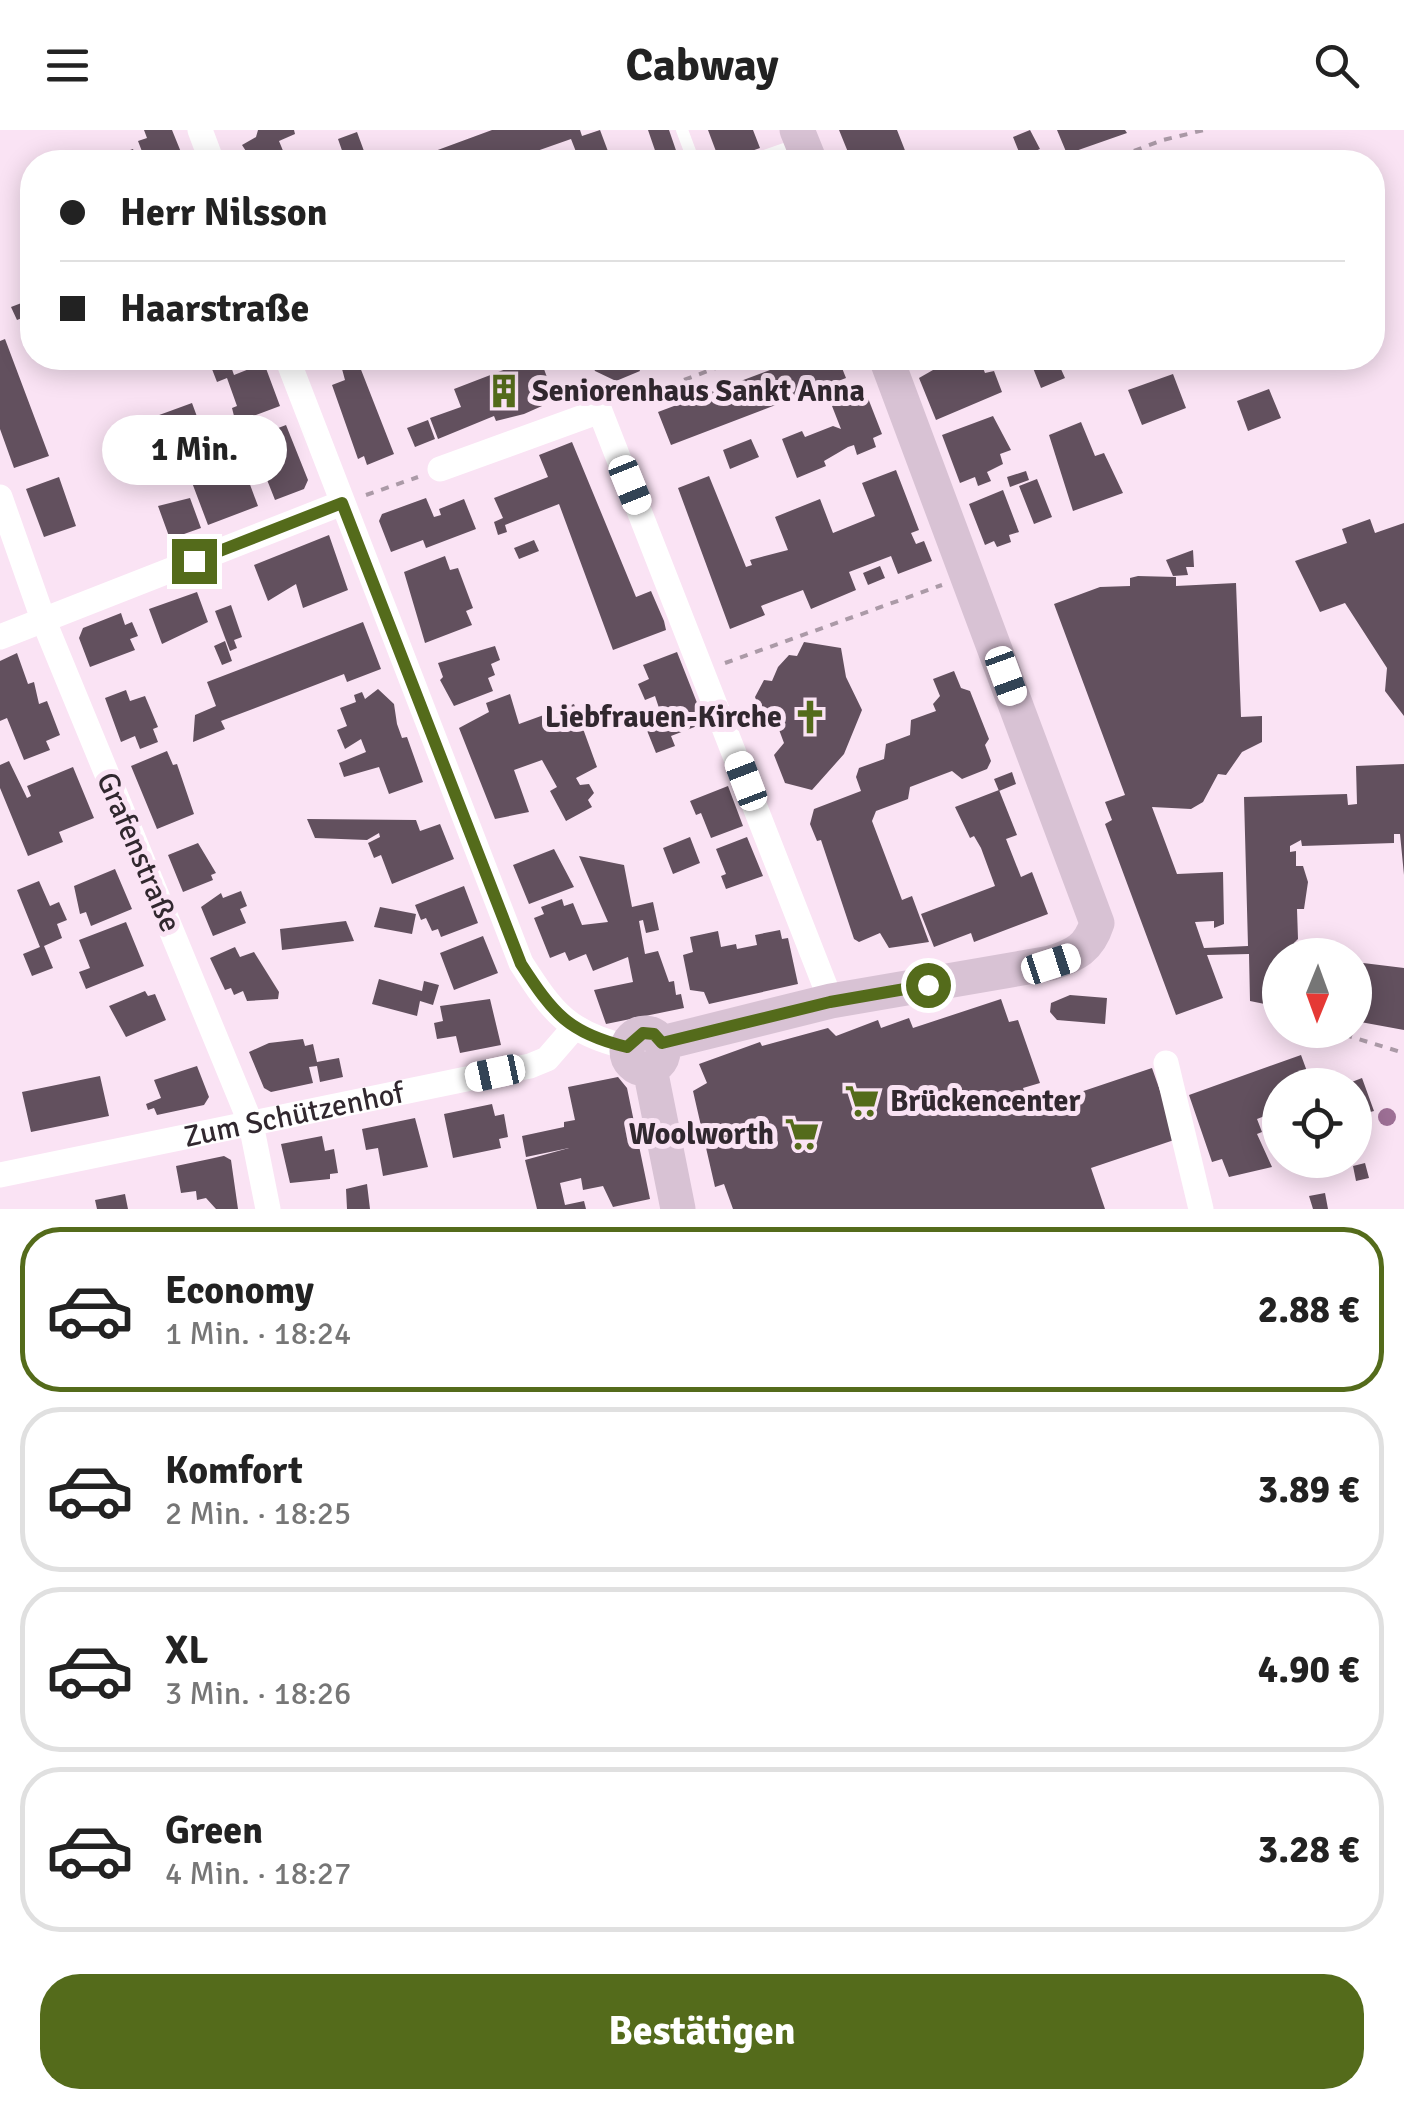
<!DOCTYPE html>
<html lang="de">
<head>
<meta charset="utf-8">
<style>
  :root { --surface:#fff; --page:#f2f2f2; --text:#222; --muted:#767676; --line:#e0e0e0; --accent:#546b1b }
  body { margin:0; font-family:Signika,sans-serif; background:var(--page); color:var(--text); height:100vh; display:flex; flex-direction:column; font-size:38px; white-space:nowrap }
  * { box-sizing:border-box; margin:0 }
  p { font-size:32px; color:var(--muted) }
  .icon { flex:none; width:55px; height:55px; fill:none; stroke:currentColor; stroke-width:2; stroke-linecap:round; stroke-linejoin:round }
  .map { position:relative; height:1079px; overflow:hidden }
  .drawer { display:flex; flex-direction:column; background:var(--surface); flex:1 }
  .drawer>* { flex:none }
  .top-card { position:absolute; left:20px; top:20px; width:1365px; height:220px; border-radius:40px; box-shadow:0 5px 25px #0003; display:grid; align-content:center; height:220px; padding:0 40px; background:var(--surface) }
  .needle { width:65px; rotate:181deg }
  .tools { position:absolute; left:1262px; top:808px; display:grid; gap:20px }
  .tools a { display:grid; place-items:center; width:110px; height:110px; border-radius:50%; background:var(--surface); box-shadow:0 5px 25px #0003; font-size:50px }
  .end { position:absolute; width:45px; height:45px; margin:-22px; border:12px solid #546b1b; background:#fff; box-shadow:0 0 0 5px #fff }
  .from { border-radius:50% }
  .bubble { position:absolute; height:70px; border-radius:35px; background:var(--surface); box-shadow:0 5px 25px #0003; font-size:32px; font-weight:700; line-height:70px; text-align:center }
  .car { position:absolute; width:30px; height:60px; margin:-30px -15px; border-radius:12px; box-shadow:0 0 8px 2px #0007; background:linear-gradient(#fff 24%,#345 0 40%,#fff 0 76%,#345 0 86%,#fff 0) }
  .top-card b { display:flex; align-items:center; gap:35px; height:95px; font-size:38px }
  .top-card b+b { border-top:2px solid var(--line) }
  .top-card i { width:25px; height:25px; background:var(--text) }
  ul { padding:18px 0 0; list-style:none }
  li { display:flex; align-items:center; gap:30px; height:165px; margin:0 20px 15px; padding:0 20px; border:5px solid var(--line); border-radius:40px }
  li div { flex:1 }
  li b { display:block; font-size:38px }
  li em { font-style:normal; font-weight:700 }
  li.selected { border-color:var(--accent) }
  li>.icon { width:90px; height:90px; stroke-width:1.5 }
  .button { display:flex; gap:20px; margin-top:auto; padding:20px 40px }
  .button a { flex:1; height:115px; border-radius:40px; background:var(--accent); color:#fff; font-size:40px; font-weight:700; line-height:115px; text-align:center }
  header { display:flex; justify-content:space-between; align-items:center; height:130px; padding:0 40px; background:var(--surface); font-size:45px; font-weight:700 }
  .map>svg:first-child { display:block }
</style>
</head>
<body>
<header><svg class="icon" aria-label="menu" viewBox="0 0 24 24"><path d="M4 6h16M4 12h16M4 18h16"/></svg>Cabway<svg class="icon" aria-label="search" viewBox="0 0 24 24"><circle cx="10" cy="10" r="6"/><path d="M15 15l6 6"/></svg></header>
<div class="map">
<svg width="1404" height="1079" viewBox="0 0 1404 1079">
  <rect width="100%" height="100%" fill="#fae3f4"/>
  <path fill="#62505e" d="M 144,0 L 172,0 L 185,32 L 146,32 L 138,11 L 147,8 Z
    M 258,0 L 294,0 L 295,4 L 279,11 L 286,28 L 253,32 L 242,15 L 256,7 Z
    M 492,0 L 580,0 L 582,6 L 600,0 L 612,32 L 580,32 L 571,9 L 534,22 L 536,27 L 528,32 L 518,32 L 514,21 L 483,32 L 418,32 L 416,28 Z
    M 648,0 L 669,0 L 680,32 L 659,32 Z
    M 708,0 L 753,0 L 760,18 L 720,32 Z
    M 839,0 L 897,0 L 906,23 L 879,32 L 852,32 Z
    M 1030,0 L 1040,19 L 1021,27 L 1013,7 Z
    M 1057,0 L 1125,0 L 1127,3 L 1067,24 Z
    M 357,2 L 368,32 L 346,32 L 338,9 Z
    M 133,19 L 138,32 L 105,32 L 104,29 Z
    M 1161,21 L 1166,32 L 1132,32 Z
    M 32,169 L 32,184 L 17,190 L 11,177 Z
    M 5,209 L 49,326 L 14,338 L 0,299 L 0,211 Z
    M 228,228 L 234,245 L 264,233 L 280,276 L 237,292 L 240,301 L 218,310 L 210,298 L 234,286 L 232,278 L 237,276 L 227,248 L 217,252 L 210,234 Z
    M 339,228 L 369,228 L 358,232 L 394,324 L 367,335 L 364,326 L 358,329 L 332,255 L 345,250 Z
    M 502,228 L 540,228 L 553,264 L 539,269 L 542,276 L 524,284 L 496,291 L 494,286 L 438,309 L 430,288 L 461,277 L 454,259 L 506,239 Z
    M 589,228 L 642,228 L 643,231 L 637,233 L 640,241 L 616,251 L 595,241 Z
    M 802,228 L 838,228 L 846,248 L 671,315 L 658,282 Z
    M 954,228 L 956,234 L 979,228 L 985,243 L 994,241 L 1002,262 L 936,290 L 919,248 Z
    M 1029,228 L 1056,228 L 1065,248 L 1041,258 Z
    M 1173,244 L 1186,278 L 1142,295 L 1128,260 Z
    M 1269,259 L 1281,288 L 1248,301 L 1237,271 Z
    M 866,263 L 882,304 L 873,308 L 876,317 L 857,325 L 854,315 L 848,317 L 824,331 L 826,336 L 797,348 L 782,309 L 802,301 L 805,307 L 833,296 L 841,299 L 832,276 Z
    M 192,273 L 199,292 L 147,312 L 140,292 Z
    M 993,286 L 1011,320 L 1000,324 L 1003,334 L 987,342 L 991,351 L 978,356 L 975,347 L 960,353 L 942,305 Z
    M 428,290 L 435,309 L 415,317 L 407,298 Z
    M 1081,292 L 1095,326 L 1104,323 L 1123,363 L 1073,381 L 1049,305 Z
    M 286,295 L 308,350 L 304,359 L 275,370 L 258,327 L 242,333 L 258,376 L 208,395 L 185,334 L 203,327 L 210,349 L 224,344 L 216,322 Z
    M 751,309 L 759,327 L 730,339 L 723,320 Z
    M 572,312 L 636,467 L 651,461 L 664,491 L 666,500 L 613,520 L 559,374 L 505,395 L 507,402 L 498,405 L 494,392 L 503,388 L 494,368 L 548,347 L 539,325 Z
    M 896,340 L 919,400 L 911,403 L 916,414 L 924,411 L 932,431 L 898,444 L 891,426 L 849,442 L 856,460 L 811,479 L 803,460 L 761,476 L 765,485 L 730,499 L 678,358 L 709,346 L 746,437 L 752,435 L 750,430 L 788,420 L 775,387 L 820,369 L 833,403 L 875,386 L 862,353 Z
    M 1026,341 L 1029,350 L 1010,357 L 1007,347 Z
    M 59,347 L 76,396 L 44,407 L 26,359 Z
    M 1037,349 L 1052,387 L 1034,394 L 1019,356 Z
    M 1003,360 L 1019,402 L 1009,405 L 1011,412 L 997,417 L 994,411 L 985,415 L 969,374 Z
    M 190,368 L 201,398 L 170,409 L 158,376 Z
    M 426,368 L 434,387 L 441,385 L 439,379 L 464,369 L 476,399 L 426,418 L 423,410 L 391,422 L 379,391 L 382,384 Z
    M 1370,389 L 1375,403 L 1404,393 L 1404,586 L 1385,561 L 1387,538 L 1345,473 L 1320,482 L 1295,431 L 1347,413 L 1342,399 Z
    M 329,405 L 348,460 L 303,478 L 296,454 L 268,471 L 254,435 Z
    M 534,410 L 539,421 L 519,429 L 514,418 Z
    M 1193,420 L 1194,437 L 1186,437 L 1188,445 L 1173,446 L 1166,430 Z
    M 445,426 L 450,440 L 458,438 L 473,478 L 466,481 L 472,495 L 425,513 L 404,442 Z
    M 880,436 L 885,448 L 868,455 L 863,443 Z
    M 1138,446 L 1176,447 L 1176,456 L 1236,453 L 1241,587 L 1262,586 L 1262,612 L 1242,622 L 1226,645 L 1218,644 L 1203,672 L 1191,679 L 1152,677 L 1177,744 L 1223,742 L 1224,794 L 1214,798 L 1214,791 L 1195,792 L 1204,818 L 1248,816 L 1244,667 L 1347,664 L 1348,675 L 1357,674 L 1356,636 L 1404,634 L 1404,745 L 1400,704 L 1394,704 L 1394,713 L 1302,716 L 1301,710 L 1290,716 L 1290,722 L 1296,721 L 1296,736 L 1303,736 L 1308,752 L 1304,779 L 1297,779 L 1298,809 L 1294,813 L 1307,817 L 1311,825 L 1280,825 L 1280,877 L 1250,871 L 1249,824 L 1207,825 L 1223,868 L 1176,885 L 1105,694 L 1112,690 L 1105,672 L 1125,665 L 1054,474 L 1100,457 L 1130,456 L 1130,448 Z
    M 197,462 L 208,492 L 162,514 L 149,479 Z
    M 231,475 L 242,507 L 234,510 L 237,518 L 230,521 L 215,481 Z
    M 121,483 L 125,495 L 132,492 L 138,506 L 130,509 L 135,520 L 90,537 L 79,508 L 83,498 Z
    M 363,492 L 381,539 L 347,552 L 344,544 L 221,591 L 225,599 L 193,612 L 195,585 L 216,576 L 207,552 Z
    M 225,511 L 232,531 L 222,535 L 214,516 Z
    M 804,512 L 841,518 L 846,547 L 862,580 L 844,624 L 812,660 L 785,653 L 774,625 L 784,613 L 778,597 L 766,595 L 755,567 L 764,550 L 772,551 L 778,537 L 789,525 L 797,526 Z
    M 495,516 L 500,530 L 491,534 L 495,545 L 488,548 L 493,561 L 454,576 L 440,550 L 443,547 L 438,533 Z
    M 677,522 L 705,593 L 671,606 L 675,616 L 656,623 L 646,598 L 653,594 L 651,587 L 661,584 L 655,566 L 645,570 L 638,554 L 649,549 L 643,535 Z
    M 17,523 L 28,554 L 34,552 L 39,574 L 47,571 L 60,605 L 46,611 L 50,620 L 24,630 L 7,588 L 0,591 L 0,531 Z
    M 954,541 L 961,558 L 970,561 L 989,609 L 985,615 L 991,631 L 987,639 L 962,649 L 952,641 L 910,657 L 908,669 L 876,681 L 872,691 L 902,770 L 912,766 L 929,812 L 889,818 L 880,803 L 859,812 L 854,809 L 821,710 L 817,711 L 810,694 L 814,679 L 861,661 L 856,647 L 859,638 L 884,629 L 886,614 L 910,605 L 911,590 L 936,581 L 933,574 L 940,566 L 933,549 Z
    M 378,559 L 394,574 L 397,594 L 402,608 L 407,607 L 423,652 L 389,664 L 379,637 L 344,647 L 339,633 L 366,622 L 361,609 L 345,619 L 337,600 L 347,596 L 340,578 L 356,572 L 354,565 L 362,562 L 365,569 Z
    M 126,560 L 130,571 L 145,566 L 158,597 L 153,599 L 158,612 L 140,619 L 135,606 L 121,612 L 105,568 Z
    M 510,564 L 519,594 L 574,574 L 597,637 L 576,648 L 580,655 L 589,654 L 594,663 L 588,670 L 592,677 L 566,691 L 550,661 L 557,657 L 542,630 L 514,640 L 529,682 L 495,689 L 459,598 L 489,582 L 486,573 Z
    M 167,621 L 173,635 L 177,634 L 194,684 L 157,699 L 131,636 Z
    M 9,631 L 27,668 L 31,666 L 27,656 L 73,637 L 94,688 L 59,702 L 63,712 L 28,726 L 0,658 L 0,635 Z
    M 1012,642 L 1016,654 L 999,661 L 994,649 Z
    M 728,656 L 743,696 L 711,708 L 701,683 L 696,685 L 690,671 Z
    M 999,660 L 1017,705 L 1006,709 L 1021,747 L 1032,742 L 1048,784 L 974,812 L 971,803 L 934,817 L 921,784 L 995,756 L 981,718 L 974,706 L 970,708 L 955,677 Z
    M 307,689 L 416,690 L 420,701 L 440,694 L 454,729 L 392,754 L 381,725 L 374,728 L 368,713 L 380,707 L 379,703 L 367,710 L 315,708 Z
    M 690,707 L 700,733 L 673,744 L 663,718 Z
    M 747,707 L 763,746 L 726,759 L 721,746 L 726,744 L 716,719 Z
    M 198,713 L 216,743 L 211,745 L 213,750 L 183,762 L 168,725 Z
    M 554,719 L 574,757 L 529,774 L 513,735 Z
    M 579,726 L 624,735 L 632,777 L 653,772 L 659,800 L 646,803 L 643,790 L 639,791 L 645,824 L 658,821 L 669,852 L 674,851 L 676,865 L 681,864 L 684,878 L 606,894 L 594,860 L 633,852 L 628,827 L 593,841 L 586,824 L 569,831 L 565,822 L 550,828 L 534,788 L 544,784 L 541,777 L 562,769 L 564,776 L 573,773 L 582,795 L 608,792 Z
    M 115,739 L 132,779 L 91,796 L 86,782 L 80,784 L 74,756 Z
    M 39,751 L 50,776 L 59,772 L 67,790 L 57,794 L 62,808 L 44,816 L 53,838 L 32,846 L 23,824 L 40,817 L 17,760 Z
    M 464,756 L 478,793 L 441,807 L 438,799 L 432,801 L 426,788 L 421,790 L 415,775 Z
    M 241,761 L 247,776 L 240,779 L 246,793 L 213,806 L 201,777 L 221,763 L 223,768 Z
    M 380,777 L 416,784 L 412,804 L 374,797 Z
    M 346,791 L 354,811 L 282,820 L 280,799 Z
    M 126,792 L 144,836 L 86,859 L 79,842 L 90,838 L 79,810 Z
    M 780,800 L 782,809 L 788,808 L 798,854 L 709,874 L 704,862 L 690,860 L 683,825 L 693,822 L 690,807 L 718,801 L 721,817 L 736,814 L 737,819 L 757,815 L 755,805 Z
    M 483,806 L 498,843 L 454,860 L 440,823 Z
    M 235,817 L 240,827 L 254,822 L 279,862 L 278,869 L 247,871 L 243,861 L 234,865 L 231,858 L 225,860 L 210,828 Z
    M 1355,832 L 1404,838 L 1404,900 L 1355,891 Z
    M 379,849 L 422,861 L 424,851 L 439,855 L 433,875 L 420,871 L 417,886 L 372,874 Z
    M 145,861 L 148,866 L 155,864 L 166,890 L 126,907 L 109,876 Z
    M 1070,865 L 1107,868 L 1105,894 L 1057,890 L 1050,882 L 1051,873 Z
    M 490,869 L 501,915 L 460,923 L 456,906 L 437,909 L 434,893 L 443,891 L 440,876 Z
    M 1001,869 L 1009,892 L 1018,890 L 1040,953 L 1023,958 L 1030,979 L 1152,938 L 1177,1009 L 1091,1038 L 1105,1079 L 733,1079 L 724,1054 L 715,1057 L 693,961 L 707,953 L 699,934 L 760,912 L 762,916 L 828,898 L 836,906 L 878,890 L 881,898 L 909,888 L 913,898 Z
    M 303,909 L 305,916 L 313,914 L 317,932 L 339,928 L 343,947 L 320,952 L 317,936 L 309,937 L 313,953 L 271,962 L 264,958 L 249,922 L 269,913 Z
    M 1301,925 L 1312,955 L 1280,955 L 1280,1029 L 1267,989 L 1277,987 L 1275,982 L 1257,989 L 1262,1002 L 1257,1004 L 1272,1037 L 1229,1047 L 1222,1029 L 1212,1032 L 1189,965 Z
    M 197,936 L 209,967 L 204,975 L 157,985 L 154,978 L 148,980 L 146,974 L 161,968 L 154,950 Z
    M 100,946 L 109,986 L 31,1002 L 22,962 Z
    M 618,947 L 627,958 L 650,1069 L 613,1077 L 603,1056 L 583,1060 L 581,1048 L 560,1053 L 565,1075 L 584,1071 L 586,1079 L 537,1079 L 525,1030 L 569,1018 L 526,1027 L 522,1006 L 564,997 L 564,992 L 575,990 L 568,957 Z
    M 1362,948 L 1374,981 L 1355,986 L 1355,955 L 1344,955 Z
    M 492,974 L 495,986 L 504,984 L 508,1007 L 499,1009 L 501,1018 L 453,1028 L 444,984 Z
    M 415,988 L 428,1037 L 383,1046 L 378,1018 L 366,1020 L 362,999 Z
    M 322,1006 L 325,1021 L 334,1019 L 338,1043 L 330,1044 L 330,1049 L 290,1053 L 281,1014 Z
    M 224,1026 L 231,1030 L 238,1079 L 216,1079 L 206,1068 L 197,1070 L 196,1061 L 181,1063 L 176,1036 Z
    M 1365,1033 L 1369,1048 L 1356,1051 L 1353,1036 Z
    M 367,1054 L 370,1079 L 347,1079 L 346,1059 Z
    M 1325,1063 L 1328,1079 L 1313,1079 L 1309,1066 Z
    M 125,1064 L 128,1079 L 97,1079 L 95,1070 Z"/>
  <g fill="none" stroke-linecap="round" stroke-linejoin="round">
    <path stroke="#ab9aa7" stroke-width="4" stroke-dasharray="8 8" stroke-linecap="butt" d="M 1104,32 L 1163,10 L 1204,0
      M 624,272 L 743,228
      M 366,365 L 418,347
      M 725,533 L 942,455
      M 1275,895 L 1280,896
      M 1329,900 L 1404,923"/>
    <path stroke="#fff" stroke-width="12" d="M 682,0 L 694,32
      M 747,32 L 799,14"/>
    <g stroke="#fff" stroke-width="25">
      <path d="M 200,0 L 212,32"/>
      <path d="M 287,228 L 521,833 C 553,883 568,903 627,917"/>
      <path d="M 440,339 L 600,281 L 831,871"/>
      <path d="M 0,367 L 43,489 L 251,994 L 268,1079"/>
      <path d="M 0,507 L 342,373"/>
      <path d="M 1166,933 L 1201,1079"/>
      <path id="s1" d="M 0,1045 L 530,936 L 547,929 L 573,899"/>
    </g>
    <path stroke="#d8c2d4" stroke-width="35" d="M 797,0 L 810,32
      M627 921a18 18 0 1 1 36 0a18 18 0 1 1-36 0Z
      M 662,913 L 831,871 L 1051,833 C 1076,825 1089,818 1097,793 L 886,228
      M 650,939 L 678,1079"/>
  </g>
  <circle fill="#9e7096" cx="1387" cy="987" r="9"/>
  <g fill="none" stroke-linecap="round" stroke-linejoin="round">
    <path stroke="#546b1b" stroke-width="12" d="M 194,431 L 342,373 L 521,834 C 553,883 568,903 627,917 L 643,903 L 654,904 L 662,913 L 830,872 L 928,855"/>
  </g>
  <defs>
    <g id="building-bare" transform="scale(2.7)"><path d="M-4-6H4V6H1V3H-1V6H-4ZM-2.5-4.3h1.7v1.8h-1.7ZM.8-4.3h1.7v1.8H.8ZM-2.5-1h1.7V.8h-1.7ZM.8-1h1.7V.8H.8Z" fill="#546b1b" stroke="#fae3f4" stroke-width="2.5" paint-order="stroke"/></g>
    <g id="church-bare" transform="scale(2.7)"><path d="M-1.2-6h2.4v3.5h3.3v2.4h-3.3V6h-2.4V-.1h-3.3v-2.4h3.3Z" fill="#546b1b" stroke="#fae3f4" stroke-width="2.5" paint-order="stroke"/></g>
    <g id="supermarket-bare" transform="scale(2.7)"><path d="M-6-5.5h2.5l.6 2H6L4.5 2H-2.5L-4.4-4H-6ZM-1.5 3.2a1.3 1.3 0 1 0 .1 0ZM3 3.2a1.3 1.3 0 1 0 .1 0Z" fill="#546b1b" stroke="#fae3f4" stroke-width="2.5" paint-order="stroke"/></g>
  </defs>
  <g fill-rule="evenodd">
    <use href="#building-bare" x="504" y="261"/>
    <use href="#church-bare" x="810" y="587"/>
    <use href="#supermarket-bare" x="862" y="971"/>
    <use href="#supermarket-bare" x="802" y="1004"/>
  </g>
  <g text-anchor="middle" stroke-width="10" stroke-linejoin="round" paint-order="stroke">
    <g font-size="30" font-weight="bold" fill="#31282f" stroke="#fae3f4" text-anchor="start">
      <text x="532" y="271">Seniorenhaus Sankt Anna</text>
      <text x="782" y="597" text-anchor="end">Liebfrauen-Kirche</text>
      <text x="890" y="981">Brückencenter</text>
      <text x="774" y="1014" text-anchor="end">Woolworth</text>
    </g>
    <g font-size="30" fill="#31282f" stroke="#fae3f4">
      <text transform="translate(139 722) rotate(67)" y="10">Grafenstraße</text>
      <text dy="10" stroke="none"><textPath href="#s1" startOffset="300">Zum Schützenhof</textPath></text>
    </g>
  </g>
</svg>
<div class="tools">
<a><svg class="needle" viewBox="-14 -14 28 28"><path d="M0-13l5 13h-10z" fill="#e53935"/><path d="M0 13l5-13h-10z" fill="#767676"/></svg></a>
<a><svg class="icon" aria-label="locate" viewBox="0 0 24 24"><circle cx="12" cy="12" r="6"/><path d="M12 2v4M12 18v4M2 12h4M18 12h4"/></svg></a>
</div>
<i class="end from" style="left:928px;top:855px"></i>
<i class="end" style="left:194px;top:431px"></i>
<div class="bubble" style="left:102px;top:285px;width:185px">1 Min.</div>
<i class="car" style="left:630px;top:355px;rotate:158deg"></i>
<i class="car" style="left:1006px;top:546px;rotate:160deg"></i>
<i class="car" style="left:746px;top:651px;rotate:339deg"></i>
<i class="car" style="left:1051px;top:834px;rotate:72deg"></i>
<i class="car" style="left:495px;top:943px;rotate:258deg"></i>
<div class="top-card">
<b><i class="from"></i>Herr Nilsson</b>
<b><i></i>Haarstraße</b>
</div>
</div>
<section class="drawer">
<ul>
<li class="selected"><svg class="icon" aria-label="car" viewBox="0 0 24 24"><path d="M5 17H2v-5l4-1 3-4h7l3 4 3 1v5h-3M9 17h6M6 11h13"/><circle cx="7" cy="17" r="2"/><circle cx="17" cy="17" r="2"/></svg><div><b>Economy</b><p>1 Min. · 18:24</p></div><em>2.88 €</em></li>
<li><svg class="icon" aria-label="car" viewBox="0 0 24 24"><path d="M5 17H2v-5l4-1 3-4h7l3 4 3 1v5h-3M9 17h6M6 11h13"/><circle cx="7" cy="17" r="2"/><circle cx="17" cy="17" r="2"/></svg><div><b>Komfort</b><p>2 Min. · 18:25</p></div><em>3.89 €</em></li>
<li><svg class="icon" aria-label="car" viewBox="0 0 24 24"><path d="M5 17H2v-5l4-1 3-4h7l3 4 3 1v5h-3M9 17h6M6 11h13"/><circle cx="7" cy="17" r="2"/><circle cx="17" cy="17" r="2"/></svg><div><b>XL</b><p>3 Min. · 18:26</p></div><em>4.90 €</em></li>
<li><svg class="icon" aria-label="car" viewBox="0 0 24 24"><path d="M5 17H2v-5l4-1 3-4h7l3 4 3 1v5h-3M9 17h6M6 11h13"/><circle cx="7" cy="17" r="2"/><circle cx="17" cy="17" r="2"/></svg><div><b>Green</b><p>4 Min. · 18:27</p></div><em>3.28 €</em></li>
</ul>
<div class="button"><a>Bestätigen</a></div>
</section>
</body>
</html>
